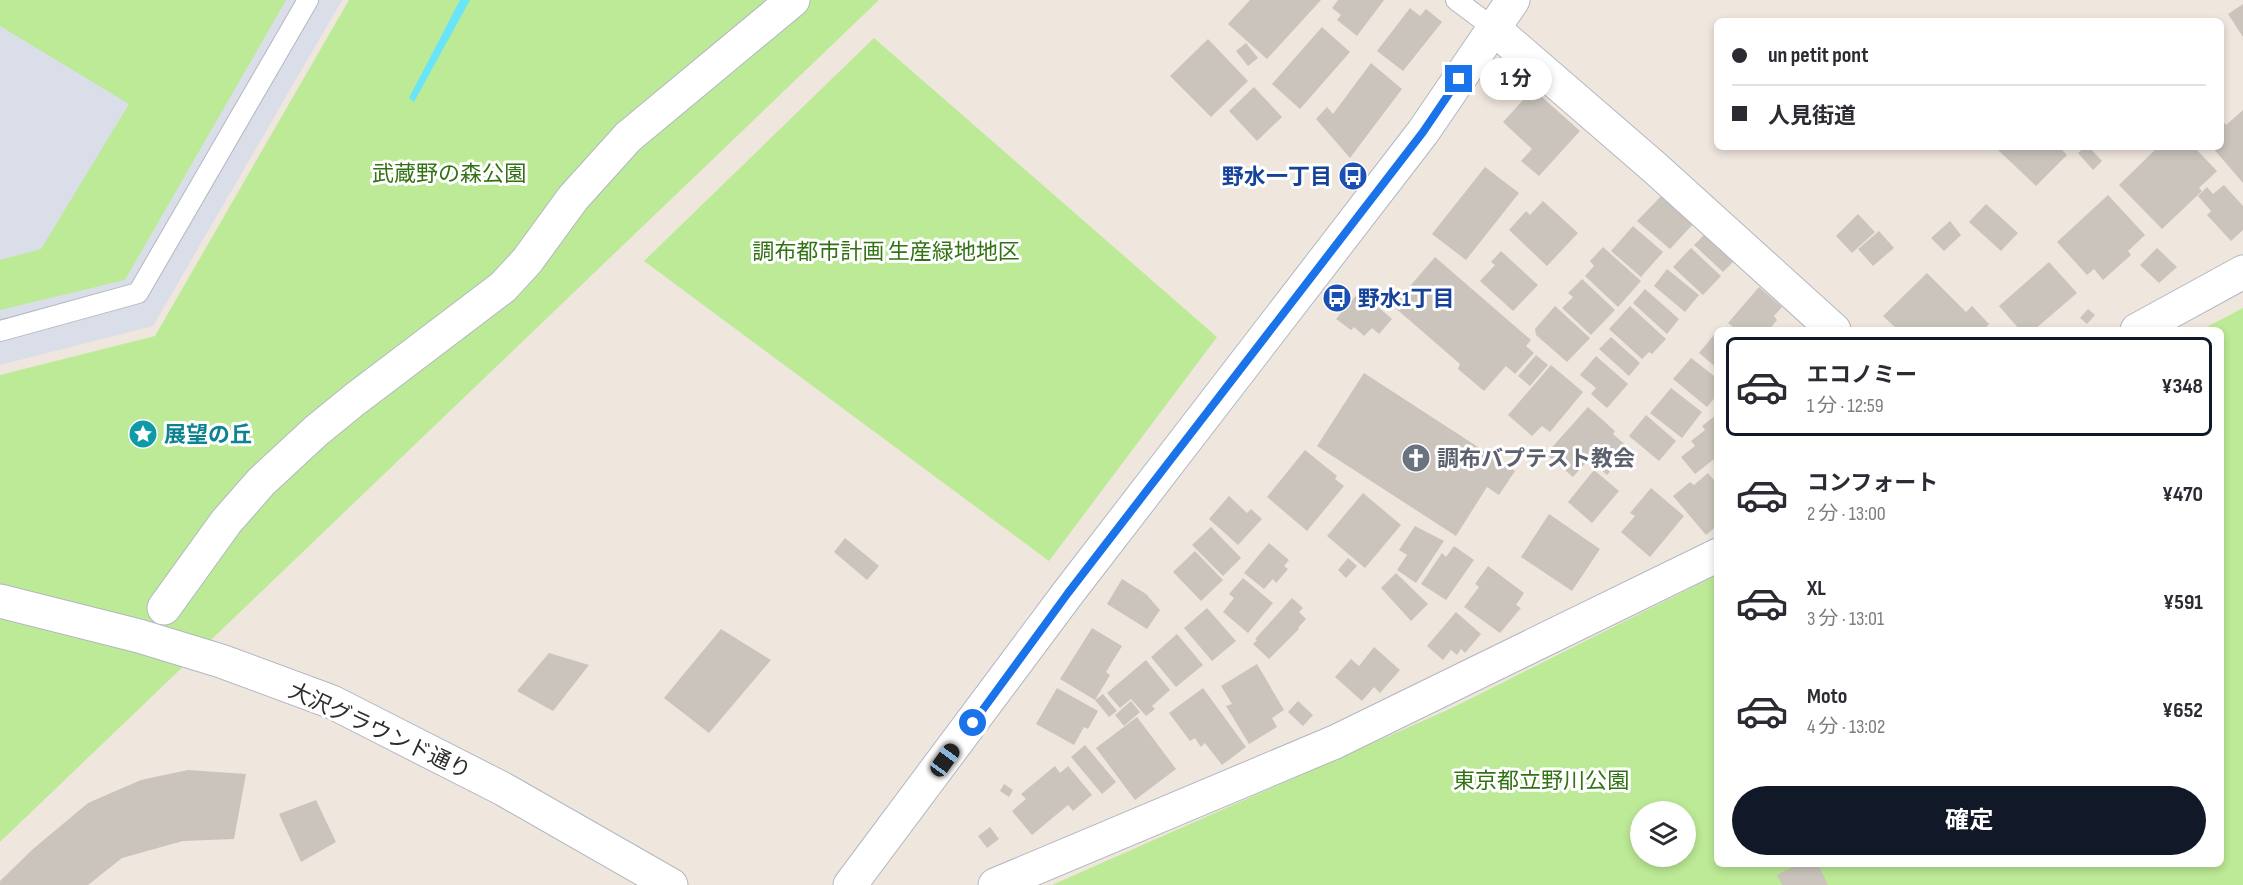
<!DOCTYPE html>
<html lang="ja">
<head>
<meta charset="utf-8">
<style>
  :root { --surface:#fff; --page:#f2f2f3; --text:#2b2b33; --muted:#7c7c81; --line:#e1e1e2; --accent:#111827 }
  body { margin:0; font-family:"Sofia Sans Condensed","Noto Sans JP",sans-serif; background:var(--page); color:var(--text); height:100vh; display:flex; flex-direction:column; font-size:22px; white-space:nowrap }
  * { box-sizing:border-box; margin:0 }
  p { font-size:20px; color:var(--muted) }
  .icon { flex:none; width:33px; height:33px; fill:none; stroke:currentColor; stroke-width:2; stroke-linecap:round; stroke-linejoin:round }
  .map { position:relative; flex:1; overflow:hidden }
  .sheet { position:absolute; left:1714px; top:327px; width:510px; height:540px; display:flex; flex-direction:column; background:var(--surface); border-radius:9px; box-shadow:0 3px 9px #0003 }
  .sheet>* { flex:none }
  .guide { position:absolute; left:1714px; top:18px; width:510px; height:132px; border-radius:9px; box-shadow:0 3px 9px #0003; display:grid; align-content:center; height:132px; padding:0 18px; background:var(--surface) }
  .controls { position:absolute; left:1630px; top:801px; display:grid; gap:12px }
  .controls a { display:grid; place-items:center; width:66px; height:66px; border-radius:50%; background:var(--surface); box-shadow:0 3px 9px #0003; font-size:30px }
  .end { position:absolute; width:27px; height:27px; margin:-14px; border:8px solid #1a73e8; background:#fff; box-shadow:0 0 0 3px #fff }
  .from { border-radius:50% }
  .bubble { position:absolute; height:42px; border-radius:21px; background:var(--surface); box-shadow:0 3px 9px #0003; font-size:20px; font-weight:700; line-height:42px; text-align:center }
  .car { position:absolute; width:18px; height:36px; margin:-18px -9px; border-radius:8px; box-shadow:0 0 4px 2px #0007; background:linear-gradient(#222 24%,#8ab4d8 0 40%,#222 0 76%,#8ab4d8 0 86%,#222 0) }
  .guide b { display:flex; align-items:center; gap:21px; height:57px; font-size:22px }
  .guide b+b { border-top:2px solid var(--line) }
  .guide i { width:15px; height:15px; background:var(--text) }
  ul { padding:10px 0 0; list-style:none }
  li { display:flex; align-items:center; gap:18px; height:99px; margin:0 12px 9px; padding:0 6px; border:3px solid transparent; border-radius:9px }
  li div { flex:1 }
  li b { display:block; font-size:22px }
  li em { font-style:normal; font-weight:700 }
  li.on { border-color:var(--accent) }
  li>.icon { width:54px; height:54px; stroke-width:1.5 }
  .cta { display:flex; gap:12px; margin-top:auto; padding:12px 18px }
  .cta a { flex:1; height:69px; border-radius:36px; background:var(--accent); color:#fff; font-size:24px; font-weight:700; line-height:69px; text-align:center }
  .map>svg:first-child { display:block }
</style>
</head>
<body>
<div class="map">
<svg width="2243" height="885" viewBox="0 0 2243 885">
  <rect width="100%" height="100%" fill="#efe6de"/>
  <path fill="#dadee8" d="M 0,0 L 342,0 L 153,326 L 0,365 Z"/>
  <path fill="#bdea96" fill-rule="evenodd" d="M 0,0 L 286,0 L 125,280 L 0,310 L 0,260 L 41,249 L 129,104 L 0,26 Z
    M 349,0 L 879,0 L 0,842 L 0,375 L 155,336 Z
    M 874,38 L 1217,337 L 1049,561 L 644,261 Z
    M 2243,308 L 2243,885 L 1052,885 L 1452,708 L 1717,575 L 1718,864 L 2222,864 L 2222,330 L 2201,330 ZM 1641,812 L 1686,812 L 1686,856 L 1641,856 Z"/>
  <path fill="#69e5f9" d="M 460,0 L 470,0 L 414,102 L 409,98 Z"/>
  <path fill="#cbc4bd" d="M 1250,0 L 1321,0 L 1267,59 L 1228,24 Z
    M 1338,0 L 1384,0 L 1357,36 L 1337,20 L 1341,15 L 1332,8 Z
    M 2243,4 L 2243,37 L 2228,14 Z
    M 1410,8 L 1420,16 L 1426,9 L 1442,22 L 1403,71 L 1377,51 Z
    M 1322,27 L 1350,52 L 1300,109 L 1272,84 Z
    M 1208,39 L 1248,81 L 1211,117 L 1170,76 Z
    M 1246,43 L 1258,58 L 1248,66 L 1236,51 Z
    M 1371,63 L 1402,89 L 1350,158 L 1316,119 L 1327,107 L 1333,114 Z
    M 1254,87 L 1282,117 L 1257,141 L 1229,111 Z
    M 1533,89 L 1580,131 L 1539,176 L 1521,161 L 1532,149 L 1503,122 Z
    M 2243,110 L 2243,183 L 2212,147 L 2222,147 L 2222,120 L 2226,125 Z
    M 1999,147 L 2059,147 L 2067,155 L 2036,186 L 1997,149 Z
    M 2085,147 L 2089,147 L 2102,161 L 2093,170 L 2078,153 Z
    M 2158,147 L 2194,147 L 2217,171 L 2199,188 L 2202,191 L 2162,229 L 2119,185 Z
    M 1485,167 L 1519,193 L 1466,260 L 1432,234 Z
    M 2224,185 L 2243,206 L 2243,230 L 2231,241 L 2207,215 L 2211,211 L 2198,196 L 2207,187 L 2213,194 Z
    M 1665,192 L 1695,222 L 1670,249 L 1637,221 Z
    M 2108,195 L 2145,235 L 2128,251 L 2131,255 L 2103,280 L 2094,269 L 2087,275 L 2057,242 Z
    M 1543,201 L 1578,233 L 1547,266 L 1509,230 L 1526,211 L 1530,215 Z
    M 1986,204 L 2018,233 L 2001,251 L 1969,222 Z
    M 1858,214 L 1875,232 L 1852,253 L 1836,236 Z
    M 1950,221 L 1961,235 L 1944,251 L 1931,238 Z
    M 1633,226 L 1663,252 L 1641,277 L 1611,251 Z
    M 1879,231 L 1894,248 L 1873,266 L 1858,249 Z
    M 1705,234 L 1735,260 L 1723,272 L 1694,245 Z
    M 1603,247 L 1641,281 L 1618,307 L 1585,276 L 1594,266 L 1590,261 Z
    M 1691,248 L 1721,276 L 1703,295 L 1673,267 Z
    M 2157,248 L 2177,267 L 2159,283 L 2140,265 Z
    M 1501,251 L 1538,285 L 1513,311 L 1480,281 L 1495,265 L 1491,262 Z
    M 1435,257 L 1531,340 L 1526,346 L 1534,353 L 1515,374 L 1506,366 L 1484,391 L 1458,369 L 1460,364 L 1393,306 Z
    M 2049,262 L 2077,293 L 2034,330 L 2020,330 L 1999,306 Z
    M 1667,269 L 1699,295 L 1685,312 L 1654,286 Z
    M 1927,273 L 1966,312 L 1972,306 L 1989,324 L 1984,330 L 1898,330 L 1883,316 Z
    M 1582,279 L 1615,310 L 1591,335 L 1562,308 L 1573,297 L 1568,293 Z
    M 1759,287 L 1782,307 L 1774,316 L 1777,320 L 1769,330 L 1737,330 L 1728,323 Z
    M 1645,289 L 1679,319 L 1667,334 L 1633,303 Z
    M 1360,291 L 1392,319 L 1379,334 L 1372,328 L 1364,336 L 1354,327 L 1351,330 L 1336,319 Z
    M 1555,306 L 1590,338 L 1567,362 L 1536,335 L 1535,329 Z
    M 1630,306 L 1666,339 L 1652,354 L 1649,352 L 1642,359 L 1609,329 Z
    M 2088,309 L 2095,315 L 2087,324 L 2080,318 Z
    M 1718,330 L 1718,369 L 1699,353 Z
    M 1611,337 L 1640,363 L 1629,376 L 1599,349 Z
    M 1536,355 L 1548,365 L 1530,386 L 1518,376 Z
    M 1596,356 L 1628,384 L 1607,408 L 1591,394 L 1596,388 L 1580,375 Z
    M 1691,358 L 1718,379 L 1718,394 L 1707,407 L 1673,379 Z
    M 1551,365 L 1583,392 L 1550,432 L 1542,426 L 1532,436 L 1508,415 Z
    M 1364,373 L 1515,471 L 1499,495 L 1487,487 L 1456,536 L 1317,446 Z
    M 1671,388 L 1702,412 L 1682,438 L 1650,413 Z
    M 1588,407 L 1615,431 L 1613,434 L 1630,449 L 1607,475 L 1589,459 L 1573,477 L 1546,454 Z
    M 1646,415 L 1676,441 L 1659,461 L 1629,436 Z
    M 1716,415 L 1718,456 L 1695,474 L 1681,457 L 1695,446 L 1691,441 L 1705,430 L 1702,426 Z
    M 1305,450 L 1337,476 L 1335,479 L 1344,486 L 1307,531 L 1267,497 Z
    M 1594,470 L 1619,491 L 1592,523 L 1568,502 Z
    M 1708,473 L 1718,485 L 1718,525 L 1706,535 L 1673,496 L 1690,482 L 1694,485 Z
    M 1651,488 L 1684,516 L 1650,557 L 1621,532 L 1635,516 L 1630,513 Z
    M 1363,493 L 1401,525 L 1365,568 L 1327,536 Z
    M 1229,496 L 1247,513 L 1251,509 L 1262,519 L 1238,545 L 1209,519 Z
    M 1549,514 L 1600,549 L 1572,591 L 1521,557 Z
    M 1415,526 L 1444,541 L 1416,583 L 1397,570 L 1407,555 L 1399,550 Z
    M 1211,527 L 1241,558 L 1223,576 L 1192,545 Z
    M 845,538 L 879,566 L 867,580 L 834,552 Z
    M 1269,543 L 1289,560 L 1284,566 L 1288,569 L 1276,583 L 1273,579 L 1264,589 L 1244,573 Z
    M 1454,546 L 1474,560 L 1446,600 L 1421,584 L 1442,553 L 1446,557 Z
    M 1195,551 L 1223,580 L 1201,601 L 1173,572 Z
    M 1348,558 L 1357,566 L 1346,578 L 1338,570 Z
    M 1488,566 L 1524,593 L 1516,605 L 1521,608 L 1500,633 L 1464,607 L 1479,587 L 1475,584 Z
    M 1396,573 L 1428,604 L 1411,621 L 1381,588 Z
    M 1243,578 L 1273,603 L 1248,633 L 1223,612 L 1234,598 L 1229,594 Z
    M 1122,579 L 1146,594 L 1160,610 L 1147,629 L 1107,604 Z
    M 1292,598 L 1303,608 L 1299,612 L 1306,619 L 1298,628 L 1299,629 L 1269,659 L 1253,644 L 1257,640 L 1255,639 Z
    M 1207,608 L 1236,641 L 1212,661 L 1184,628 Z
    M 1456,612 L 1481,634 L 1465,653 L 1461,649 L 1457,655 L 1451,650 L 1443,660 L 1427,646 Z
    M 1092,628 L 1122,646 L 1106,672 L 1110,675 L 1095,700 L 1103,694 L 1117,711 L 1109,717 L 1095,700 L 1060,679 Z
    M 721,629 L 771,660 L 709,733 L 664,698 Z
    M 1177,634 L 1203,665 L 1176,687 L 1151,657 Z
    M 1374,647 L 1400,670 L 1380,693 L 1374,687 L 1362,701 L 1335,677 L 1351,659 L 1359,666 Z
    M 549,653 L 589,665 L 553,711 L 517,691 Z
    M 1146,660 L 1170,690 L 1152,706 L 1155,709 L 1146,716 L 1131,699 L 1120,708 L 1107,693 Z
    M 1257,664 L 1284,710 L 1272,718 L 1277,727 L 1249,744 L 1226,706 L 1232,704 L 1221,686 Z
    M 1057,688 L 1098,711 L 1088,729 L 1084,727 L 1074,745 L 1036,724 Z
    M 1203,688 L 1246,747 L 1222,765 L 1205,743 L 1201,747 L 1195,738 L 1190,741 L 1169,713 Z
    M 1131,701 L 1140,712 L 1124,726 L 1115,715 Z
    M 1298,701 L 1313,715 L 1303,726 L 1288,712 Z
    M 1137,717 L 1176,769 L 1135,800 L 1096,748 Z
    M 1085,745 L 1116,782 L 1102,794 L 1071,757 Z
    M 1055,766 L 1060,773 L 1068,766 L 1092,795 L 1073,811 L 1068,805 L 1032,835 L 1012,811 L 1026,799 L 1021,794 Z
    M 188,770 L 246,774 L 234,839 L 183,841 L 122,858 L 88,885 L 0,885 L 0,881 L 33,849 L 88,803 L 141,780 Z
    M 1004,784 L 1013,790 L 1009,797 L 1000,791 Z
    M 316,800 L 336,842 L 301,862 L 279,814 Z
    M 990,827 L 999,839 L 987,848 L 978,836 Z
    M 1799,864 L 1818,864 L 1828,885 L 1782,885 L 1777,875 Z"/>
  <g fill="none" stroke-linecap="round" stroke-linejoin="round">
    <g stroke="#b2b7c1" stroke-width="22">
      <path id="lane" d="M 1456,0 L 1492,27
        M 0,331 L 138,293 L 308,0"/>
    </g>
    <g stroke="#b2b7c1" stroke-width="35">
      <path id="street" d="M 1492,27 L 1654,167 L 1834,330
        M 2137,330 L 2243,272
        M 164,608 L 226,522 L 261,482 L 316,431 L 354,400 L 503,287 L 527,261 L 573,198 L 628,137 L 793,0
        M 995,885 L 1335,742 L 1718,555"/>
    </g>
    <g stroke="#b2b7c1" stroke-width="35">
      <path id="secondary" d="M 0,601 L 139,636 L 221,661 L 332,702 L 503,789 L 671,885
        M 850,885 L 1068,593 L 1423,132 L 1513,0"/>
    </g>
    <use href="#lane" stroke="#fff" stroke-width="20"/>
    <use href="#street" stroke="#fff" stroke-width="33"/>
    <use href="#secondary" stroke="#fff" stroke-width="33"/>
  </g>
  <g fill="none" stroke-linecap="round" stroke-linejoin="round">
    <path stroke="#1a73e8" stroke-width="8" d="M 973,723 L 1068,593 L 1423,132 L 1459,79"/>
  </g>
  <defs>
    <g id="bus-disc" transform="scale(1.5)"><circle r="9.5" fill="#1a4fb4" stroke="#fff"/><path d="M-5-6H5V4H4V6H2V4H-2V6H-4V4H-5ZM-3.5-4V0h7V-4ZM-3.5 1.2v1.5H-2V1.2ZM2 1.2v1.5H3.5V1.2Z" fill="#fff"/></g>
    <g id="sight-disc" transform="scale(1.5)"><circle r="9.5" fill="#0f9aa8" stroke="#fff"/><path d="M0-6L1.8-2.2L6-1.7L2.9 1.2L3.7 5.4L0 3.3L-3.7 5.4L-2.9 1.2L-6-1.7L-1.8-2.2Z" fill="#fff"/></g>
    <g id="church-disc" transform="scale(1.5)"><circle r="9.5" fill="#6b7280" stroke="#fff"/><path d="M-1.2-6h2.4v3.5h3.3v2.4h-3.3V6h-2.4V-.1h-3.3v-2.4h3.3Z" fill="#fff"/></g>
  </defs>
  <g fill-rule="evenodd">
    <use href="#bus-disc" x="1353" y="176"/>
    <use href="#bus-disc" x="1337" y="298"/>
    <use href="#sight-disc" x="143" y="434"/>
    <use href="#church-disc" x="1416" y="458"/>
  </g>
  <g text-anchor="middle" stroke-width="6" stroke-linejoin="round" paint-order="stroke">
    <g font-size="22" fill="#337214" stroke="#fff">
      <text x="449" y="181">武蔵野の森公園</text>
      <text x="886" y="259">調布都市計画 生産緑地地区</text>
      <text x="1541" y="788">東京都立野川公園</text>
    </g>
    <g font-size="22" font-weight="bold" fill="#164399" stroke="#fff" text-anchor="end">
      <text x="1332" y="184">野水一丁目</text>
      <text x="1358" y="306" text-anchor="start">野水1丁目</text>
    </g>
    <g font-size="22" font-weight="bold" fill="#0d838f" stroke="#fff" text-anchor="start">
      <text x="164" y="442">展望の丘</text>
    </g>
    <g font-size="22" font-weight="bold" fill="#5b616d" stroke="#fff" text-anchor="start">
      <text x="1437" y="466">調布バプテスト教会</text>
    </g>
    <g font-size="22" fill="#2d2d2d" stroke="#fff">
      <text transform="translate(380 730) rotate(25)" y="8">大沢グラウンド通り</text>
    </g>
  </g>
</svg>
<div class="controls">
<a><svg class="icon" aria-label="layers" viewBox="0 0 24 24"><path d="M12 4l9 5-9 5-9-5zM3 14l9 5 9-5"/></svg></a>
</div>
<i class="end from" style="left:973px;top:723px"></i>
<i class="end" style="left:1459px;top:79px"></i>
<div class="bubble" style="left:1480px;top:58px;width:72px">1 分</div>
<i class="car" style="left:945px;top:760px;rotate:36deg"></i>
<div class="guide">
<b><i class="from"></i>un petit pont</b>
<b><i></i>人見街道</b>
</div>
<section class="sheet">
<ul>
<li class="on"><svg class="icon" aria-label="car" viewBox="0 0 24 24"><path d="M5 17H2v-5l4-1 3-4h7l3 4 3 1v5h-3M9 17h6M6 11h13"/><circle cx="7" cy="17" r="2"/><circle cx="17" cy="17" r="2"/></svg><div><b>エコノミー</b><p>1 分 · 12:59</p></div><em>¥348</em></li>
<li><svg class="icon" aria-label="car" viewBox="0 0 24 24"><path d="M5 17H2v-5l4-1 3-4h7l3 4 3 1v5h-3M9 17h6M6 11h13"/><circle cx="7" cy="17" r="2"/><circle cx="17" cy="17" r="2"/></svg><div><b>コンフォート</b><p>2 分 · 13:00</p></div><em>¥470</em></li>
<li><svg class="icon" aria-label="car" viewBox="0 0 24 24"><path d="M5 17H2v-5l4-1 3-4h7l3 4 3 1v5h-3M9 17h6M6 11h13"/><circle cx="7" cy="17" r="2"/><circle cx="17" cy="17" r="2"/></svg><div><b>XL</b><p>3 分 · 13:01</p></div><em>¥591</em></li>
<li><svg class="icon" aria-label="car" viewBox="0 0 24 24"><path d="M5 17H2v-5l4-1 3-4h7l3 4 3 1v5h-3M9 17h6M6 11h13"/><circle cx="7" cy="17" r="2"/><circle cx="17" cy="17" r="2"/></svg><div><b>Moto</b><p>4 分 · 13:02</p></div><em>¥652</em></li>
</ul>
<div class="cta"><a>確定</a></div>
</section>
</div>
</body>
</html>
